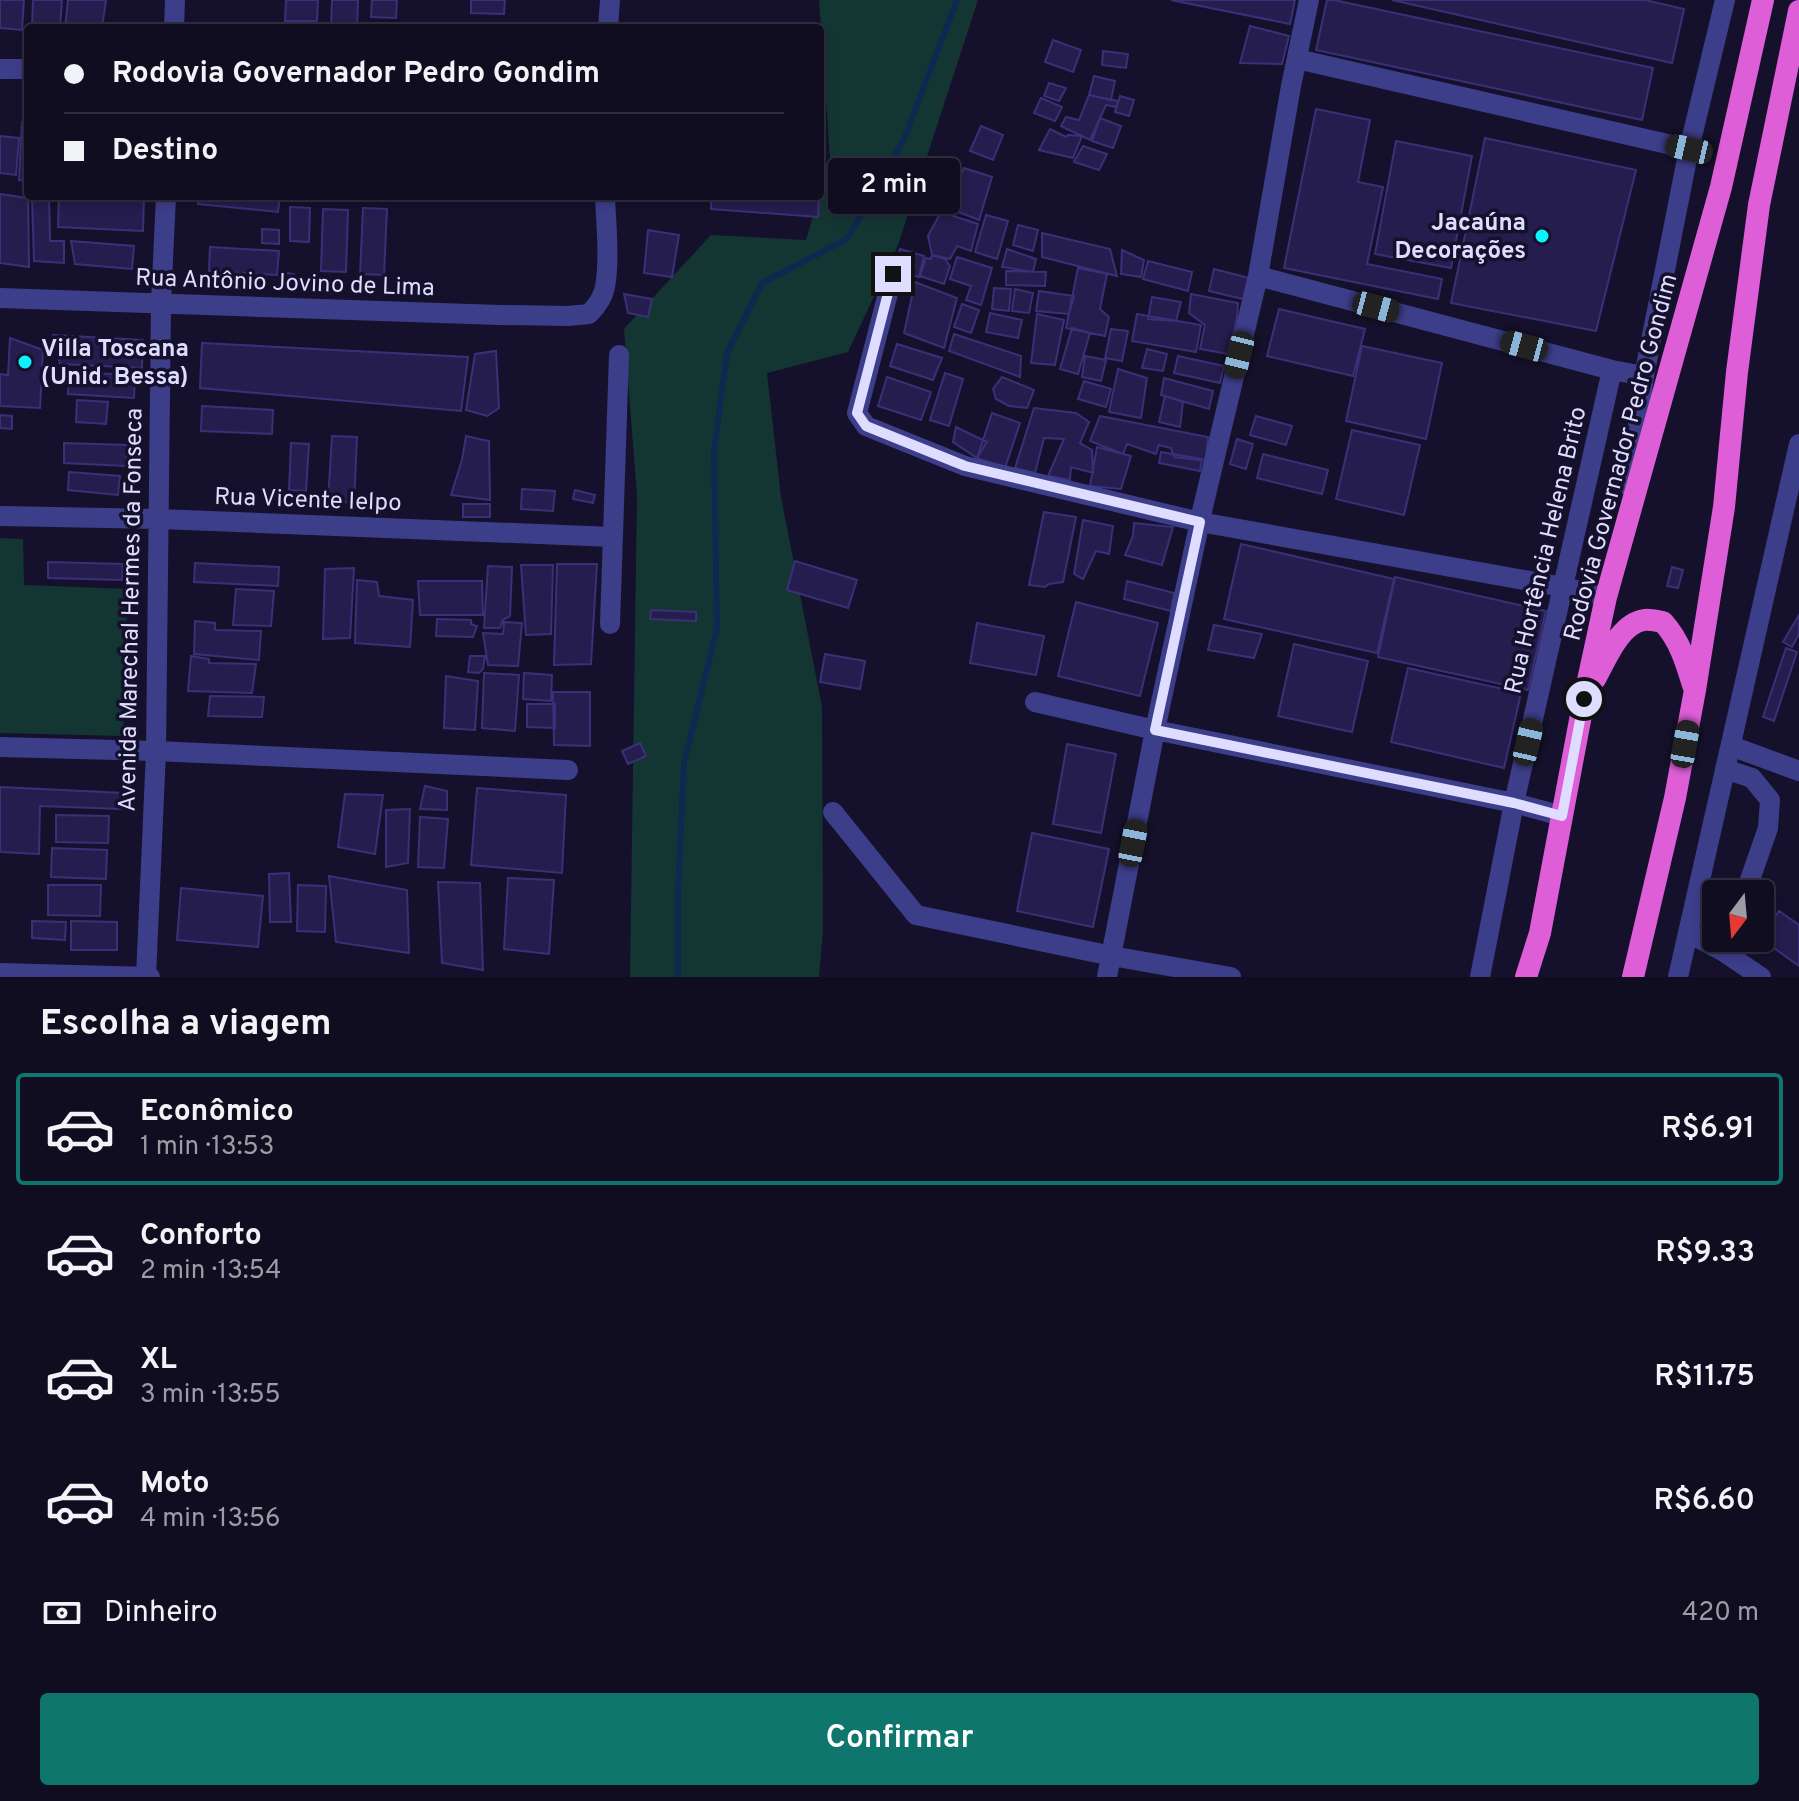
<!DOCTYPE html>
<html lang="pt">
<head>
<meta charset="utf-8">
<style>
  :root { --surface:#100d21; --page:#19162a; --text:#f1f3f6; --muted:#9c9ca5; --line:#302d3f; --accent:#0f766e }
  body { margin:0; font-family:Overpass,sans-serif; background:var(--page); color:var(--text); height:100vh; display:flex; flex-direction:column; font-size:30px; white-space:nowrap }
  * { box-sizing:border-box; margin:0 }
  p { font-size:26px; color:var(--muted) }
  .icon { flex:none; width:44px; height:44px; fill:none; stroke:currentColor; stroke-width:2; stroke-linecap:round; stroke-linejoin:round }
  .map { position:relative; height:977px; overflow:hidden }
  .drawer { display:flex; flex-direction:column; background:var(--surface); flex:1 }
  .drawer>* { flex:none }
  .top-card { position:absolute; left:24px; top:24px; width:800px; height:176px; border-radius:8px; box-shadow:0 4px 12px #0003,0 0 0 2px var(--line); display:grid; align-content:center; height:176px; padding:0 40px; background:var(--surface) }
  .needle { width:52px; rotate:196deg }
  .tools { position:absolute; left:1702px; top:880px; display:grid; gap:16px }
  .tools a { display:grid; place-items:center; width:72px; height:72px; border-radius:8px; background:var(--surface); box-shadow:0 4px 12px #0003,0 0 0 2px var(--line); font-size:40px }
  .end { position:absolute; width:36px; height:36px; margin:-18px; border:10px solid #dedcff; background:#111; box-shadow:0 0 0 4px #111 }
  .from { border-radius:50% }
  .bubble { position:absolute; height:56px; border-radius:8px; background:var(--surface); box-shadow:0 4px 12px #0003,0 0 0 2px var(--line); font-size:26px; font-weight:600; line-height:56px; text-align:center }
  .car { position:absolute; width:24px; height:48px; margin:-24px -12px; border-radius:10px; box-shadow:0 0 6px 2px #0007; background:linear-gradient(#222 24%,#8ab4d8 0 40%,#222 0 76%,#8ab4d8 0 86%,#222 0) }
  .top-card b { display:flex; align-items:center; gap:28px; height:76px; font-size:30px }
  .top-card b+b { border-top:2px solid var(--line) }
  .top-card i { width:20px; height:20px; background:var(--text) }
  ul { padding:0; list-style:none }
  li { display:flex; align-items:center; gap:24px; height:112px; margin:0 16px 12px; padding:0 24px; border:4px solid transparent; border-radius:8px }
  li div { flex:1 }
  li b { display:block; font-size:30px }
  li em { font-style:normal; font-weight:600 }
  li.selected { border-color:var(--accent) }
  li>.icon { width:72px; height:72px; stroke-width:1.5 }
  h2 { padding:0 40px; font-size:36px; line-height:96px }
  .pay { display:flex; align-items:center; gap:20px; height:88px; padding:0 40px; font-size:30px }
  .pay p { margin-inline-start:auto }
  .cta { display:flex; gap:16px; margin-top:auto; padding:16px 40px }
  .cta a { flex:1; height:92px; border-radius:8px; background:var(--accent); color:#fff; font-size:32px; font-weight:600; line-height:92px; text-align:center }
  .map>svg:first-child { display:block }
</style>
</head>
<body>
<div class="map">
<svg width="1799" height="977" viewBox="0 0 1799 977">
  <rect width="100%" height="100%" fill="#15112c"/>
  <path fill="#143633" d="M 819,0 L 978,0 L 898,245 L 848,352 L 767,373 L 781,497 L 822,707 L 823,930 L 819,977 L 630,977 L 637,495 L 624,329 L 711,235 L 806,240 L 830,158 Z
    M 0,538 L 23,539 L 24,585 L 128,589 L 123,736 L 0,733 Z"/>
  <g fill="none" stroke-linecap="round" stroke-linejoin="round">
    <path stroke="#0d294f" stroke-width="6" d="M 678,977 L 678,892 L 684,763 L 717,628 L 714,451 L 727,353 L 762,283 L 847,239 L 904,139 L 957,0"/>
  </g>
  <path fill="#251d4d" stroke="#3a3078" stroke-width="2" d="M 0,0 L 24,0 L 22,30 L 0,28 Z
    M 33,0 L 62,0 L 60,28 L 32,28 Z
    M 68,0 L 106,0 L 102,28 L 65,28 Z
    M 286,0 L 318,0 L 317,21 L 285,21 Z
    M 332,0 L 358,0 L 357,28 L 331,28 Z
    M 372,0 L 397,0 L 396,18 L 371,17 Z
    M 471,0 L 505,0 L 504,14 L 471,13 Z
    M 1171,0 L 1295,0 L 1290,24 Z
    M 1327,0 L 1334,0 L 1653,68 L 1642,120 L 1316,50 Z
    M 1392,0 L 1645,0 L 1684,9 L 1672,63 Z
    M 1250,26 L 1289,36 L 1282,64 L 1240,63 Z
    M 1053,40 L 1081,50 L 1073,72 L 1045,62 Z
    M 1103,51 L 1128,54 L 1126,68 L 1102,65 Z
    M 1094,76 L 1115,81 L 1111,100 L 1089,95 Z
    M 1049,83 L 1066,88 L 1059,101 L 1044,96 Z
    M 1089,95 L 1118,101 L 1116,107 L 1106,105 L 1090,140 L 1061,126 L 1066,117 L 1079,120 Z
    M 1120,96 L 1134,100 L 1129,116 L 1115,112 Z
    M 1041,98 L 1062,107 L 1055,121 L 1034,113 Z
    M 1316,109 L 1370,120 L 1358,182 L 1383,187 L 1367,264 L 1442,279 L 1438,299 L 1284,268 Z
    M 1100,118 L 1121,126 L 1113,148 L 1092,141 Z
    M 22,122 L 28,122 L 28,181 L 19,180 Z
    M 981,126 L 1003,135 L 993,160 L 970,151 Z
    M 1050,129 L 1066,137 L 1068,135 L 1082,136 L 1073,158 L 1039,150 Z
    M 0,136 L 19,138 L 16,175 L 0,173 Z
    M 1485,138 L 1636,170 L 1596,331 L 1451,303 Z
    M 1396,141 L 1472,156 L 1451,268 L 1375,254 Z
    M 1083,146 L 1107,154 L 1099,170 L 1074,162 Z
    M 964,168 L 992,177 L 979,220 L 945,207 Z
    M 0,194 L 28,198 L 29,267 L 0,263 Z
    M 49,196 L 50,241 L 64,241 L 64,263 L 34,261 L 32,197 Z
    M 59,196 L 144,196 L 143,231 L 58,227 Z
    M 198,196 L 280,196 L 278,212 L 198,204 Z
    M 711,196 L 819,196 L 818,217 L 711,209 Z
    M 290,207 L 310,208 L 309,242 L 290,241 Z
    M 363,208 L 387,209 L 384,275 L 360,274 Z
    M 323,209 L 348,210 L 346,272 L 321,271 Z
    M 941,212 L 978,224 L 971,251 L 957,246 L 950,259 L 932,255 L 928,236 Z
    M 986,215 L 1008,221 L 997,259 L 975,252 Z
    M 1018,225 L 1038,230 L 1033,251 L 1013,245 Z
    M 262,229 L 279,230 L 279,244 L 262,243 Z
    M 648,230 L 679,235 L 672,277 L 644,273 Z
    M 1042,233 L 1110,249 L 1117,276 L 1042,257 Z
    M 71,241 L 134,246 L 132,269 L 75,264 Z
    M 210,247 L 279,251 L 277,275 L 209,271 Z
    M 900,249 L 924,256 L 919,277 L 894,270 Z
    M 1007,249 L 1036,259 L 1033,272 L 1002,267 Z
    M 1122,250 L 1144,260 L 1141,277 L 1121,274 Z
    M 932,255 L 945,259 L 950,266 L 944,284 L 920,276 L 926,258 L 931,259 Z
    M 957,257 L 992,268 L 981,305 L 966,300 L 971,286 L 950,279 Z
    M 1148,261 L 1192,272 L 1188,291 L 1143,279 Z
    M 1078,268 L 1107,274 L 1100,309 L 1109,317 L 1105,336 L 1066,328 Z
    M 1214,269 L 1249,278 L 1243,299 L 1209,291 Z
    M 1006,271 L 1046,272 L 1045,286 L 1006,285 Z
    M 280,272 L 294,274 L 293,286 L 279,285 Z
    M 915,282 L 957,298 L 944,348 L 904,333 Z
    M 994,288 L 1011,289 L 1009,311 L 992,309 Z
    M 1015,289 L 1033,293 L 1029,313 L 1012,311 Z
    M 1039,291 L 1074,296 L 1069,314 L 1036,311 Z
    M 624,294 L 652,299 L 648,317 L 628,313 Z
    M 1191,294 L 1238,303 L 1237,317 L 1229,354 L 1200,349 L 1205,325 L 1189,313 Z
    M 1152,297 L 1181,302 L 1176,321 L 1148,319 Z
    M 962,304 L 979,310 L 971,333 L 954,327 Z
    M 1279,309 L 1365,329 L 1353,376 L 1267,356 Z
    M 990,313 L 1022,320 L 1018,338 L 986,332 Z
    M 1037,314 L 1064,320 L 1055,365 L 1031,363 Z
    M 1137,314 L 1201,325 L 1196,352 L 1132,341 Z
    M 1072,328 L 1090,333 L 1078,374 L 1060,369 Z
    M 1111,329 L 1128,331 L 1122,361 L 1105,358 Z
    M 954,334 L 1021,356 L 1020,377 L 949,351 Z
    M 53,335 L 143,340 L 142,368 L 60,364 Z
    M 10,338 L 43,350 L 40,408 L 0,406 L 0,374 L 8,375 Z
    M 202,343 L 468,357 L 461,411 L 200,388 Z
    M 897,344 L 942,358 L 933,380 L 890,366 Z
    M 1362,346 L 1442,363 L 1426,439 L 1346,421 Z
    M 1147,349 L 1167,354 L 1163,371 L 1142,368 Z
    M 496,351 L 499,408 L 487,416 L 466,410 L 475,354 Z
    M 1085,356 L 1106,360 L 1101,381 L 1082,377 Z
    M 1178,356 L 1224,366 L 1220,383 L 1174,373 Z
    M 1118,369 L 1147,378 L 1141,418 L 1109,412 Z
    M 69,372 L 135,375 L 134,398 L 68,394 Z
    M 945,373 L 963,379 L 949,426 L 930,420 Z
    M 887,377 L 931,392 L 921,420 L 878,406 Z
    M 1002,377 L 1034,390 L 1027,408 L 1009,406 L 996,399 L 993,389 Z
    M 1164,378 L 1213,391 L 1209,409 L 1161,395 Z
    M 1084,381 L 1111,389 L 1106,407 L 1078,399 Z
    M 1165,396 L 1183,402 L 1180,427 L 1159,422 Z
    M 77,400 L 108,402 L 106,424 L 76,422 Z
    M 202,406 L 273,410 L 272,434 L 201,431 Z
    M 1034,408 L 1076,413 L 1089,422 L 1080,443 L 1092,450 L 1093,473 L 1071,467 L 1070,480 L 1048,476 L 1064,439 L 1044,438 L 1035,473 L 1015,468 Z
    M 992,413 L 1020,423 L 1005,468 L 977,458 Z
    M 0,415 L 12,416 L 12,429 L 0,428 Z
    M 1100,416 L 1208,437 L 1206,461 L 1174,457 L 1171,448 L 1159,445 L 1156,454 L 1127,444 L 1123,454 L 1090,441 Z
    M 1256,416 L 1292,426 L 1286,445 L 1250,435 Z
    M 956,427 L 987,442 L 977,458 L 953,442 Z
    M 1352,430 L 1420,445 L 1404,515 L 1336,499 Z
    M 332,436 L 357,437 L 354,503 L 328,501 Z
    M 466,436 L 489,441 L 490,500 L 451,495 L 462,460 Z
    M 1237,439 L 1253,444 L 1246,469 L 1230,464 Z
    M 64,443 L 127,445 L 126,466 L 64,463 Z
    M 291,443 L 309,444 L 306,491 L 289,490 Z
    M 1097,447 L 1131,456 L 1121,489 L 1090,486 Z
    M 1161,452 L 1202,459 L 1200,471 L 1159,463 Z
    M 1263,454 L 1328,470 L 1322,494 L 1257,478 Z
    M 69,472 L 120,476 L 118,495 L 68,490 Z
    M 522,489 L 555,491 L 553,511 L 521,509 Z
    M 575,490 L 595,495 L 593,503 L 573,499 Z
    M 463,504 L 490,504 L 490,517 L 463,517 Z
    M 1044,512 L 1076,517 L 1063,582 L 1049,584 L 1045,587 L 1029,585 Z
    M 1083,520 L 1113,526 L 1109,554 L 1096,551 L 1083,579 L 1074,574 Z
    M 1134,523 L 1173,527 L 1162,565 L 1125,555 L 1133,536 Z
    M 1241,544 L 1394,579 L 1377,653 L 1224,619 Z
    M 795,561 L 857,580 L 848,608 L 787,590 Z
    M 48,562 L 123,564 L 122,580 L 48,578 Z
    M 195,563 L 279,567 L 278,586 L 194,582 Z
    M 557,564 L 597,564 L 591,664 L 554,665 Z
    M 521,565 L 553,565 L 551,634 L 526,635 Z
    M 488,566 L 512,567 L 510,616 L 503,620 L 500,628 L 484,628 Z
    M 1672,567 L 1683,570 L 1678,588 L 1667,586 Z
    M 354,568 L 350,638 L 323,639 L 325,569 Z
    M 1395,577 L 1546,611 L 1528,690 L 1378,657 Z
    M 357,580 L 377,582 L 379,596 L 413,600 L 410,647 L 355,643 Z
    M 418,581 L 482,581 L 483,615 L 420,615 Z
    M 1127,581 L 1174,593 L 1171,611 L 1124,599 Z
    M 236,589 L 274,591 L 271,626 L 233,625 Z
    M 1076,602 L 1158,623 L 1140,696 L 1058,676 Z
    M 651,610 L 696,612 L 696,621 L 650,619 Z
    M 1799,615 L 1799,634 L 1792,647 L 1783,642 Z
    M 437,619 L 471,620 L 471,624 L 477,626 L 473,637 L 436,636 Z
    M 195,621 L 215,623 L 215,630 L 261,631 L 259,660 L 194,654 Z
    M 504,622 L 522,623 L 518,666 L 488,665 L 483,633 L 503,634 Z
    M 977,623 L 1044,636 L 1036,675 L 970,663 Z
    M 1214,625 L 1262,634 L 1254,658 L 1208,650 Z
    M 1294,644 L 1368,661 L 1352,732 L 1278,716 Z
    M 1786,648 L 1797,652 L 1774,721 L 1763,717 Z
    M 825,654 L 865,661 L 860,689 L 820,682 Z
    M 191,656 L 209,659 L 209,663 L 256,664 L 252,693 L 188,691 Z
    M 470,656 L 485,656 L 483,669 L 479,673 L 468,672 Z
    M 1408,668 L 1521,693 L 1504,768 L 1391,742 Z
    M 484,673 L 519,675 L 515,731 L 482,728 Z
    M 524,673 L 552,675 L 551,701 L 523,699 Z
    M 446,676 L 478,681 L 475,730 L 444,728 Z
    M 553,692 L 590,692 L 590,746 L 554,745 Z
    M 210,696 L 264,697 L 262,717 L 208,716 Z
    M 527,704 L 555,704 L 555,728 L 527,727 Z
    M 640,743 L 646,756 L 628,764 L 622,751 Z
    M 1067,744 L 1116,754 L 1101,833 L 1053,824 Z
    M 425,786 L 447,791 L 447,810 L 420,809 Z
    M 0,787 L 123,793 L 122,809 L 40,806 L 39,854 L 0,852 Z
    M 477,788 L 566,795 L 562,873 L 471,865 Z
    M 345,794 L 383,795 L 375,854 L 338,847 Z
    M 410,809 L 408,863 L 386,867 L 386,810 Z
    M 56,815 L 109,816 L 108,843 L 56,842 Z
    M 420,817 L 448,819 L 444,868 L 418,867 Z
    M 1032,833 L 1109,849 L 1093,927 L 1017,911 Z
    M 52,848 L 107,850 L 106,879 L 51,877 Z
    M 289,873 L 291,922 L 270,922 L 269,874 Z
    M 329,876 L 407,890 L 409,953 L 336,942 Z
    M 508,878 L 554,880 L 549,954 L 504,949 Z
    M 438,882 L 480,883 L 483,970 L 442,963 Z
    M 48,885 L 101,885 L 100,916 L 48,915 Z
    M 298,885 L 326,886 L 325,932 L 297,931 Z
    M 181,888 L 263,896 L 258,947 L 177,940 Z
    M 1779,911 L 1799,925 L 1799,966 L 1760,938 Z
    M 32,921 L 66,922 L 65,940 L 32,938 Z
    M 71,921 L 117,922 L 117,950 L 71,950 Z"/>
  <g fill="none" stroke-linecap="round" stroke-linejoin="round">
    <path stroke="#3d3e8a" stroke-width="20" d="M 174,28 L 175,0
      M 608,28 L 610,0
      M 1297,59 L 1689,149
      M 0,69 L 28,69
      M 893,274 L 857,413 L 866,426 L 965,466 L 1200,522 L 1563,587 L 1606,597
      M 1258,276 L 1612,370 L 1644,376 L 1689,149 L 1725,0
      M 0,298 L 500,315 L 568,316 L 589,314 C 597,306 603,298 605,287 C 610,259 606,224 605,196
      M 1630,487 L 1644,376
      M 0,516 L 159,519 L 613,537
      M 610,624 L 619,355
      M 1035,702 L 1155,730 L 1514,803 L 1562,816
      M 1731,746 L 1799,771
      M 0,747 L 156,751 L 568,770
      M 1725,769 L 1752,778 L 1770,800 L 1768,828 L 1745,894
      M 833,812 L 916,915 L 1112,956 L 1231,977
      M 1689,933 L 1724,952 L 1761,977
      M 0,973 L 150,977
      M 146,977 L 156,751 L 161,303 L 166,196
      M 1107,977 L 1155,730 L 1203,507 L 1258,276 L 1291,86 L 1309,0
      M 1480,977 L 1514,803 L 1612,370
      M 1678,977 L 1799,444"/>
    <path stroke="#dd5ed7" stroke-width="22" d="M 1595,679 C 1606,660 1619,624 1644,620 C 1649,619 1657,621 1663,622 C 1680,641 1686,662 1693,685
      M 1526,977 L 1540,933 L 1584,699 L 1606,597 L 1721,187 L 1763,0
      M 1633,977 L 1675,798 L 1695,690 L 1724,507 L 1737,372 L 1759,205 L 1799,11"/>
  </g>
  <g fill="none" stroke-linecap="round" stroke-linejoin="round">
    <path stroke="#dedcff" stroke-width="10" d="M 893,274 L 857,413 L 866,426 L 965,466 L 1200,522 L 1155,730 L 1514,803 L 1562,816 L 1584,699"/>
  </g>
  <g fill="#09f2fe" stroke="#15112c" stroke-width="3">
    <circle cx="1542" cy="236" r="8"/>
    <circle cx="25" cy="362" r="8"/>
  </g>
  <g text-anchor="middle" stroke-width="7" stroke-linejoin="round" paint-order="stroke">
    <g font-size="24" font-weight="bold" fill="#dedcff" stroke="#15112c" text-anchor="end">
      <text x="1526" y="230">Jacaúna<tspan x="1526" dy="28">Decorações</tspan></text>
      <text x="41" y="356" text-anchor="start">Villa Toscana<tspan x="41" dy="28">(Unid. Bessa)</tspan></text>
    </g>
    <g font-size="24" fill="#dedcff" stroke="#15112c">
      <text transform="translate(285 282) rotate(2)" y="8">Rua Antônio Jovino de Lima</text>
      <text transform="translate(1620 457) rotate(-75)" y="8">Rodovia Governador Pedro Gondim</text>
      <text transform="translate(308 499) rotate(2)" y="8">Rua Vicente Ielpo</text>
      <text transform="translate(1545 550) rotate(-77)" y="8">Rua Hortência Helena Brito</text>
      <text transform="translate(130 610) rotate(-89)" y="8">Avenida Marechal Hermes da Fonseca</text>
    </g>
  </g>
</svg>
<div class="tools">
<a><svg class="needle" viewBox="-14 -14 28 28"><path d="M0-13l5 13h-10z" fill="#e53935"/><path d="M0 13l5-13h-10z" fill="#9c9ca5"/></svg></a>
</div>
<i class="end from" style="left:1584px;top:699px"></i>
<i class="end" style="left:893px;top:274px"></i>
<div class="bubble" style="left:828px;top:158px;width:132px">2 min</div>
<i class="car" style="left:1689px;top:149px;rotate:283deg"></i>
<i class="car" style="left:1376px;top:307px;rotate:105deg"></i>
<i class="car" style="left:1524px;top:346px;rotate:285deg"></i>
<i class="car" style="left:1239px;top:355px;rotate:194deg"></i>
<i class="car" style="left:1528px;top:742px;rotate:13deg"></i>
<i class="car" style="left:1685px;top:744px;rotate:10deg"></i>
<i class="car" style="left:1133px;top:843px;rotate:11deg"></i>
<div class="top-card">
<b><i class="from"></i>Rodovia Governador Pedro Gondim</b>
<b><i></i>Destino</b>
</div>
</div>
<section class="drawer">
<h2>Escolha a viagem</h2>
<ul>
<li class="selected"><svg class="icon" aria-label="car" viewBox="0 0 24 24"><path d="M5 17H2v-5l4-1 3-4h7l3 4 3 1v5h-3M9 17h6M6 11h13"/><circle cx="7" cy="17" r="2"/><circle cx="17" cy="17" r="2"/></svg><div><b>Econômico</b><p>1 min · 13:53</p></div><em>R$6.91</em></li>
<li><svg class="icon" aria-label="car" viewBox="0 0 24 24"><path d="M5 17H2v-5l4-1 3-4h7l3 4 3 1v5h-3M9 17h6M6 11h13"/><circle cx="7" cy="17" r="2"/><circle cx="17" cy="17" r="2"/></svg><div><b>Conforto</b><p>2 min · 13:54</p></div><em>R$9.33</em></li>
<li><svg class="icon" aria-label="car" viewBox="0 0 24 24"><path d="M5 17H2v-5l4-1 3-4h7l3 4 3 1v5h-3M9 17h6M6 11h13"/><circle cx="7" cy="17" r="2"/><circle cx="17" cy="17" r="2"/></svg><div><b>XL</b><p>3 min · 13:55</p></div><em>R$11.75</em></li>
<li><svg class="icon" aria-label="car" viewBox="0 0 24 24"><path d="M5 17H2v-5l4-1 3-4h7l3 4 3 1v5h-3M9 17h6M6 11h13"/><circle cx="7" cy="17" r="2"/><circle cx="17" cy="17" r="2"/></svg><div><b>Moto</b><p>4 min · 13:56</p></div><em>R$6.60</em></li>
</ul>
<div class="pay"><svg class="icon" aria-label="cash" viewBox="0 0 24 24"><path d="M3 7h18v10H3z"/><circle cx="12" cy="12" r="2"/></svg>Dinheiro<p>420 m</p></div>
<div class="cta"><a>Confirmar</a></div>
</section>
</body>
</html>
